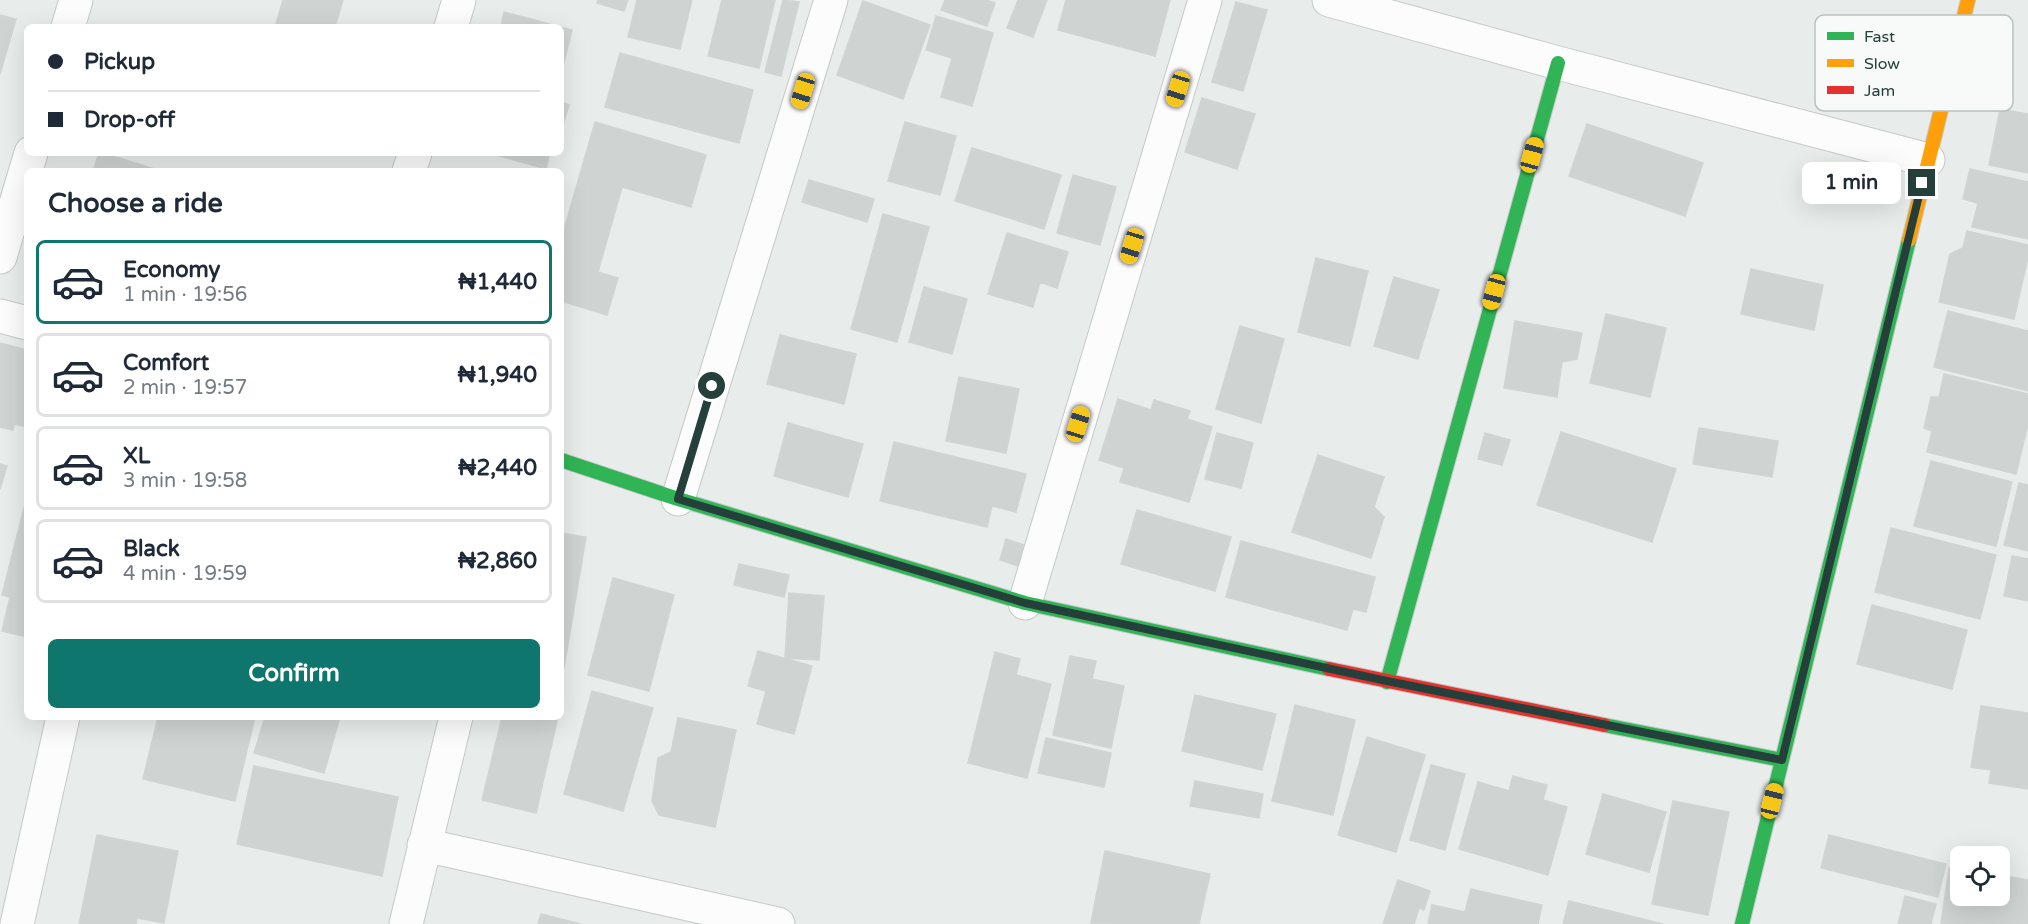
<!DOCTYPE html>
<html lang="en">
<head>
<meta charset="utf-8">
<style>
  :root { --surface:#fff; --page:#f6f6f7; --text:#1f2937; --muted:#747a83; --line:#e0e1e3; --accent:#0f766e }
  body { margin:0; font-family:"Varela Round",sans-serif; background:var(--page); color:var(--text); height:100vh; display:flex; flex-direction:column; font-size:22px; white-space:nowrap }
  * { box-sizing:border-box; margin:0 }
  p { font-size:20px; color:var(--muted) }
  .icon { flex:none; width:33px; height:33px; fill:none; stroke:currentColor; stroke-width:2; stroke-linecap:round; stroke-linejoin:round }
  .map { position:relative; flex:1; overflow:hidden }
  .sheet { position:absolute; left:24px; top:168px; width:540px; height:552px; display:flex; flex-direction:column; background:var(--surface); border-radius:9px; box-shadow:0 6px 24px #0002 }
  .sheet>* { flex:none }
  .guide { position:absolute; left:24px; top:24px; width:540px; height:132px; border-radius:9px; box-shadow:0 6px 24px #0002; display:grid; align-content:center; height:132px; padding:0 24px; background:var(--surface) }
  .tools { position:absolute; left:1950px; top:846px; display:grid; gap:12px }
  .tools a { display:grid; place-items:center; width:60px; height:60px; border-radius:9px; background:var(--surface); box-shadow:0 6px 24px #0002; font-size:30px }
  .end { position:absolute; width:27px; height:27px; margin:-14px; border:8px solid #253f3b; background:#fff; box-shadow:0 0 0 3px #fff }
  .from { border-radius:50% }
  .bubble { position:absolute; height:42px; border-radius:9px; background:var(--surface); box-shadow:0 6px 24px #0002; font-size:20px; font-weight:800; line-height:42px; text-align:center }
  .car { position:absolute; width:18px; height:36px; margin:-18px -9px; border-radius:8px; box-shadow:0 0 4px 2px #0007; background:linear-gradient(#f5c518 24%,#345 0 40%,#f5c518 0 76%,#345 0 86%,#f5c518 0) }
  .guide b { display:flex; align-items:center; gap:21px; height:57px; font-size:22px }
  .guide b+b { border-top:2px solid var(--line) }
  .guide i { width:15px; height:15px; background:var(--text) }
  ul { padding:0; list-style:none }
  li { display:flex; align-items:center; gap:18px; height:84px; margin:0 12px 9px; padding:0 12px; border:3px solid var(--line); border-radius:9px }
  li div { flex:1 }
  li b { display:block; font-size:22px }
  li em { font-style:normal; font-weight:800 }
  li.selected { border-color:var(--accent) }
  li>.icon { width:54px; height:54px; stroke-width:1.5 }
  h2 { padding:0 24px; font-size:27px; line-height:72px }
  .button { display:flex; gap:12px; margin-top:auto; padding:12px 24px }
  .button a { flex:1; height:69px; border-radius:9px; background:var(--accent); color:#fff; font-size:24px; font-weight:800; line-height:69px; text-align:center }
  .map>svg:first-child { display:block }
</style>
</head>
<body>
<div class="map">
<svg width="2028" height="924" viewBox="0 0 2028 924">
  <rect width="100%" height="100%" fill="#e8ecea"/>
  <path fill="#cfd3d2" stroke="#d0d5d3" stroke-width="1.5" d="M 283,0 L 343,0 L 335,27 L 275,27 Z
    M 598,0 L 628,0 L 624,11 L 597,3 Z
    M 637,0 L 692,0 L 680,49 L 628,37 Z
    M 722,0 L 775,0 L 759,68 L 708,56 Z
    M 783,0 L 799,2 L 781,76 L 765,72 Z
    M 945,0 L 986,0 L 995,3 L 987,26 L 941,10 Z
    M 1018,0 L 1047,0 L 1033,37 L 1007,28 Z
    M 1066,0 L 1170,0 L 1155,56 L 1058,30 Z
    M 863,1 L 930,25 L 903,99 L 837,75 Z
    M 1236,2 L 1267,10 L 1243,91 L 1212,82 Z
    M 504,12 L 572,30 L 561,74 L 561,27 L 501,27 Z
    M 0,15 L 16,19 L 0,74 Z
    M 936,16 L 993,33 L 972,106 L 941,97 L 952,58 L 926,50 Z
    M 620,53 L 753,90 L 739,143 L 605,107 Z
    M 1202,98 L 1255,114 L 1237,169 L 1185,152 Z
    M 561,102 L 569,105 L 561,131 Z
    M 2000,109 L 2028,114 L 2028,173 L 1989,165 Z
    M 595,122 L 706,155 L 691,207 L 622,187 L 598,272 L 618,278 L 607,315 L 561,301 L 561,240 Z
    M 905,122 L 956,136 L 940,195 L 888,181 Z
    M 1587,124 L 1703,163 L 1685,216 L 1569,176 Z
    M 972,148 L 1061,175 L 1044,229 L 955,201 Z
    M 99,153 L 103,153 L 161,171 L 93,171 Z
    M 489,153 L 550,153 L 546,169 Z
    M 1970,169 L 2028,182 L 2028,239 L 1972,227 L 1978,203 L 1963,199 Z
    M 1073,175 L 1116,187 L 1100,245 L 1057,233 Z
    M 809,180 L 874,199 L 867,222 L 802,202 Z
    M 883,214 L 929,227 L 897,342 L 851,329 Z
    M 1967,231 L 2028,245 L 2028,257 L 2014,319 L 1939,302 L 1950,254 L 1963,248 Z
    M 1007,233 L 1068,252 L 1057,288 L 1040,282 L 1033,307 L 988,294 Z
    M 1316,258 L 1368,271 L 1350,346 L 1298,332 Z
    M 1751,269 L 1823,285 L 1814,330 L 1741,314 Z
    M 1394,277 L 1439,290 L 1418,359 L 1374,346 Z
    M 924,287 L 967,299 L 952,354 L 909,342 Z
    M 1948,311 L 2028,331 L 2028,391 L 1934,367 Z
    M 1606,314 L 1666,328 L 1650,397 L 1590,383 Z
    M 1515,321 L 1582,333 L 1577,359 L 1562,362 L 1557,397 L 1504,388 Z
    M 1240,326 L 1284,339 L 1261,423 L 1216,409 Z
    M 780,335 L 856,354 L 844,404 L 767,384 Z
    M 0,343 L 27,350 L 27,427 L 14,424 L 13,430 L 0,427 Z
    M 1944,374 L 2028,394 L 2028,424 L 2016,474 L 1927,452 L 1932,431 L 1924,428 L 1931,397 L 1939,397 Z
    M 959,377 L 1019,389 L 1006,453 L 946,441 Z
    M 1118,399 L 1151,410 L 1154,400 L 1190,411 L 1187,419 L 1212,427 L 1189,502 L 1120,482 L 1124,468 L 1099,460 Z
    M 788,423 L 863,444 L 848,497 L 774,476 Z
    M 1699,428 L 1778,441 L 1772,477 L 1693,464 Z
    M 1561,432 L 1676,469 L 1652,542 L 1537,505 Z
    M 1217,433 L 1253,443 L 1241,488 L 1205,479 Z
    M 1485,433 L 1510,440 L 1502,465 L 1478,459 Z
    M 894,442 L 1026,474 L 1016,512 L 992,506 L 987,527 L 880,501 Z
    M 1318,455 L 1384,477 L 1374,507 L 1384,517 L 1371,558 L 1292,532 Z
    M 1931,461 L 2012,482 L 1996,546 L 1914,526 Z
    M 0,464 L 7,466 L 0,489 Z
    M 2019,483 L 2028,485 L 2028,551 L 2004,545 Z
    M 27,496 L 27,637 L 2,631 L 10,597 L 2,595 Z
    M 1137,510 L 1231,537 L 1215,591 L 1121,564 Z
    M 1891,528 L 1996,555 L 1980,619 L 1875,592 Z
    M 561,533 L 586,537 L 564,668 L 561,668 Z
    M 1006,539 L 1024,545 L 1018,566 L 1000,560 Z
    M 1241,541 L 1375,577 L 1366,612 L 1353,609 L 1347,630 L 1226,597 Z
    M 2012,556 L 2028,559 L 2028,601 L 2004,596 Z
    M 739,564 L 789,575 L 784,597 L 734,585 Z
    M 613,578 L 674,595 L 649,691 L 588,675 Z
    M 789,593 L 824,596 L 819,660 L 785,658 Z
    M 1872,605 L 1967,630 L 1952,689 L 1857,664 Z
    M 758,651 L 812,666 L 794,734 L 757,724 L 766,691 L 748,686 Z
    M 995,652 L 1020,659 L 1016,675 L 1051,684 L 1027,778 L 968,763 Z
    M 1070,656 L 1096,661 L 1092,679 L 1124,686 L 1111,748 L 1053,735 Z
    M 592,691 L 653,708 L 623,811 L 564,794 Z
    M 1195,695 L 1276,714 L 1262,770 L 1182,751 Z
    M 1295,705 L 1355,720 L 1333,815 L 1272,801 Z
    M 1981,706 L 2028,713 L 2028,789 L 1989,783 L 1991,770 L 1971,767 Z
    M 158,717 L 255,717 L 235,801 L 143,779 Z
    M 265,717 L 340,717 L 324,773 L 254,753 Z
    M 502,717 L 558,717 L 536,813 L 482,800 Z
    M 678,718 L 736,730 L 715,827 L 659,815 L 652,801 L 658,758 L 671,752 Z
    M 1367,737 L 1425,755 L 1396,852 L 1338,835 Z
    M 1046,738 L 1111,753 L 1104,787 L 1038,773 Z
    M 1431,765 L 1465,774 L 1445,850 L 1410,840 Z
    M 254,766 L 398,797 L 382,876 L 237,844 Z
    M 1513,776 L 1547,785 L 1543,800 L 1567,807 L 1548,875 L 1459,849 L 1478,782 L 1509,791 Z
    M 1195,781 L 1263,794 L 1259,818 L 1190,806 Z
    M 1603,794 L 1666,812 L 1649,872 L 1586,854 Z
    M 1673,801 L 1729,812 L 1708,915 L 1652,904 Z
    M 97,835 L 178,851 L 164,923 L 137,918 L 136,924 L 79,924 Z
    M 1829,835 L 1946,864 L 1938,897 L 1821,868 Z
    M 1105,851 L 1210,874 L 1199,924 L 1091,923 Z
    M 1949,868 L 1960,869 L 1960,896 L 2000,896 L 2000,875 L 2028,880 L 2028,924 L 1941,924 Z
    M 1398,880 L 1430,891 L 1424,910 L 1419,908 L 1414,924 L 1383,924 Z
    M 1471,889 L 1542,905 L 1538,924 L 1428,924 L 1432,905 L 1465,912 Z
    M 1905,896 L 1936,904 L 1931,924 L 1898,924 Z
    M 1569,901 L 1663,924 L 1563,924 Z
    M 541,914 L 581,924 L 538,924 Z"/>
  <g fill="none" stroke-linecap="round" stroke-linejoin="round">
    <g stroke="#c5c9c7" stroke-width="35">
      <path id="street" d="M 1329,0 L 1558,63 L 1928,160
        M 68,27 L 76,0
        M 451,27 L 459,0
        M 409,171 L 415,153
        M 0,257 L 31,153
        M 0,316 L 27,323
        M 678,499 L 831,0
        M 1025,603 L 1205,0
        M 424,845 L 778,924
        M 17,924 L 63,717
        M 406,924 L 456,717"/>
    </g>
    <g stroke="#c4c9c8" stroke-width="16">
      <path id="fast" d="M 561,460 L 678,499 L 1025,603 L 1329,669
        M 1387,682 L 1558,63
        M 1604,725 L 1782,760
        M 1742,924 L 1909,240"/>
    </g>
    <g stroke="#c4c9c8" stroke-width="16">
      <path id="slow" d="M 1909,240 L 1968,0"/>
    </g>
    <g stroke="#c4c9c8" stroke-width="16">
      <path id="jam" d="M 1329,669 L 1604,725"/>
    </g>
    <use href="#street" stroke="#fcfcfc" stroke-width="33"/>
    <use href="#fast" stroke="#30b455" stroke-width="14"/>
    <use href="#slow" stroke="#ff9f0a" stroke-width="14"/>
    <use href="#jam" stroke="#e5322d" stroke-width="14"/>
  </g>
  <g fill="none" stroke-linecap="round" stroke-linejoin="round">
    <path stroke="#253f3b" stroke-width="8" d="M 712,386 L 678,499 L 1025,603 L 1387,681 L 1782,760 L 1922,183"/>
  </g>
  <rect x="1815" y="15" width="198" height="96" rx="9" fill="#f7faf9" stroke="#b8c2c0" stroke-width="1.5"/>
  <rect x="1827" y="32" width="27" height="8" fill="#30b455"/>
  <rect x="1827" y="59" width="27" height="8" fill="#ff9f0a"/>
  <rect x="1827" y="86" width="27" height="8" fill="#e5322d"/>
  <g font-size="16" fill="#253f3b">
    <text x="1864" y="42">Fast</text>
    <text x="1864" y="69">Slow</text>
    <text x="1864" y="96">Jam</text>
  </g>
</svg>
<div class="tools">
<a><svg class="icon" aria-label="locate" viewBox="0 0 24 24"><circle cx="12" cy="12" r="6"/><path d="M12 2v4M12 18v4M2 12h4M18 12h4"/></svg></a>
</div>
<i class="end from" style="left:712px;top:386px"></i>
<i class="end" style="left:1922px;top:183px"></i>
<div class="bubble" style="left:1802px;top:162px;width:99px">1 min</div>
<i class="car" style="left:1178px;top:89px;rotate:197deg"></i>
<i class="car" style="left:803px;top:91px;rotate:197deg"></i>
<i class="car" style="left:1532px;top:155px;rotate:15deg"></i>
<i class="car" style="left:1132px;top:246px;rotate:197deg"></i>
<i class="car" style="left:1494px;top:292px;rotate:195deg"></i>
<i class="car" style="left:1078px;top:424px;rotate:17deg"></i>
<i class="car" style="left:1772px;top:801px;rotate:14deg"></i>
<div class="guide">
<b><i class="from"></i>Pickup</b>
<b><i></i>Drop-off</b>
</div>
<section class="sheet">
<h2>Choose a ride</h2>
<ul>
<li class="selected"><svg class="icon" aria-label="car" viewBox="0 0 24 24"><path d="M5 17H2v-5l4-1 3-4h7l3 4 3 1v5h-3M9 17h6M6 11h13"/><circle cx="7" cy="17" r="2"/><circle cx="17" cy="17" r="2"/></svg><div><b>Economy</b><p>1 min · 19:56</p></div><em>₦1,440</em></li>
<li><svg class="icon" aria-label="car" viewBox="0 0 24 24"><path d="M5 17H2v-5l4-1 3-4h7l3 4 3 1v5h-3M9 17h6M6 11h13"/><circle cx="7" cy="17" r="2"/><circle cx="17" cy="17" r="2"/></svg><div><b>Comfort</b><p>2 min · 19:57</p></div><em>₦1,940</em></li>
<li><svg class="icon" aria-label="car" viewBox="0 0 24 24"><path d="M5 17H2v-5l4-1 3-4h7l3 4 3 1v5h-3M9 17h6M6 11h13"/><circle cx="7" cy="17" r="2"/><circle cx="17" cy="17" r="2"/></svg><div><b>XL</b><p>3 min · 19:58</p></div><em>₦2,440</em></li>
<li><svg class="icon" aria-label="car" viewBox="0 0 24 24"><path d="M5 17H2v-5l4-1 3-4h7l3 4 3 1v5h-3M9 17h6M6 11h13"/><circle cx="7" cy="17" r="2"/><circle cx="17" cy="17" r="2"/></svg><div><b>Black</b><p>4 min · 19:59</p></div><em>₦2,860</em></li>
</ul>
<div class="button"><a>Confirm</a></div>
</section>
</div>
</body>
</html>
